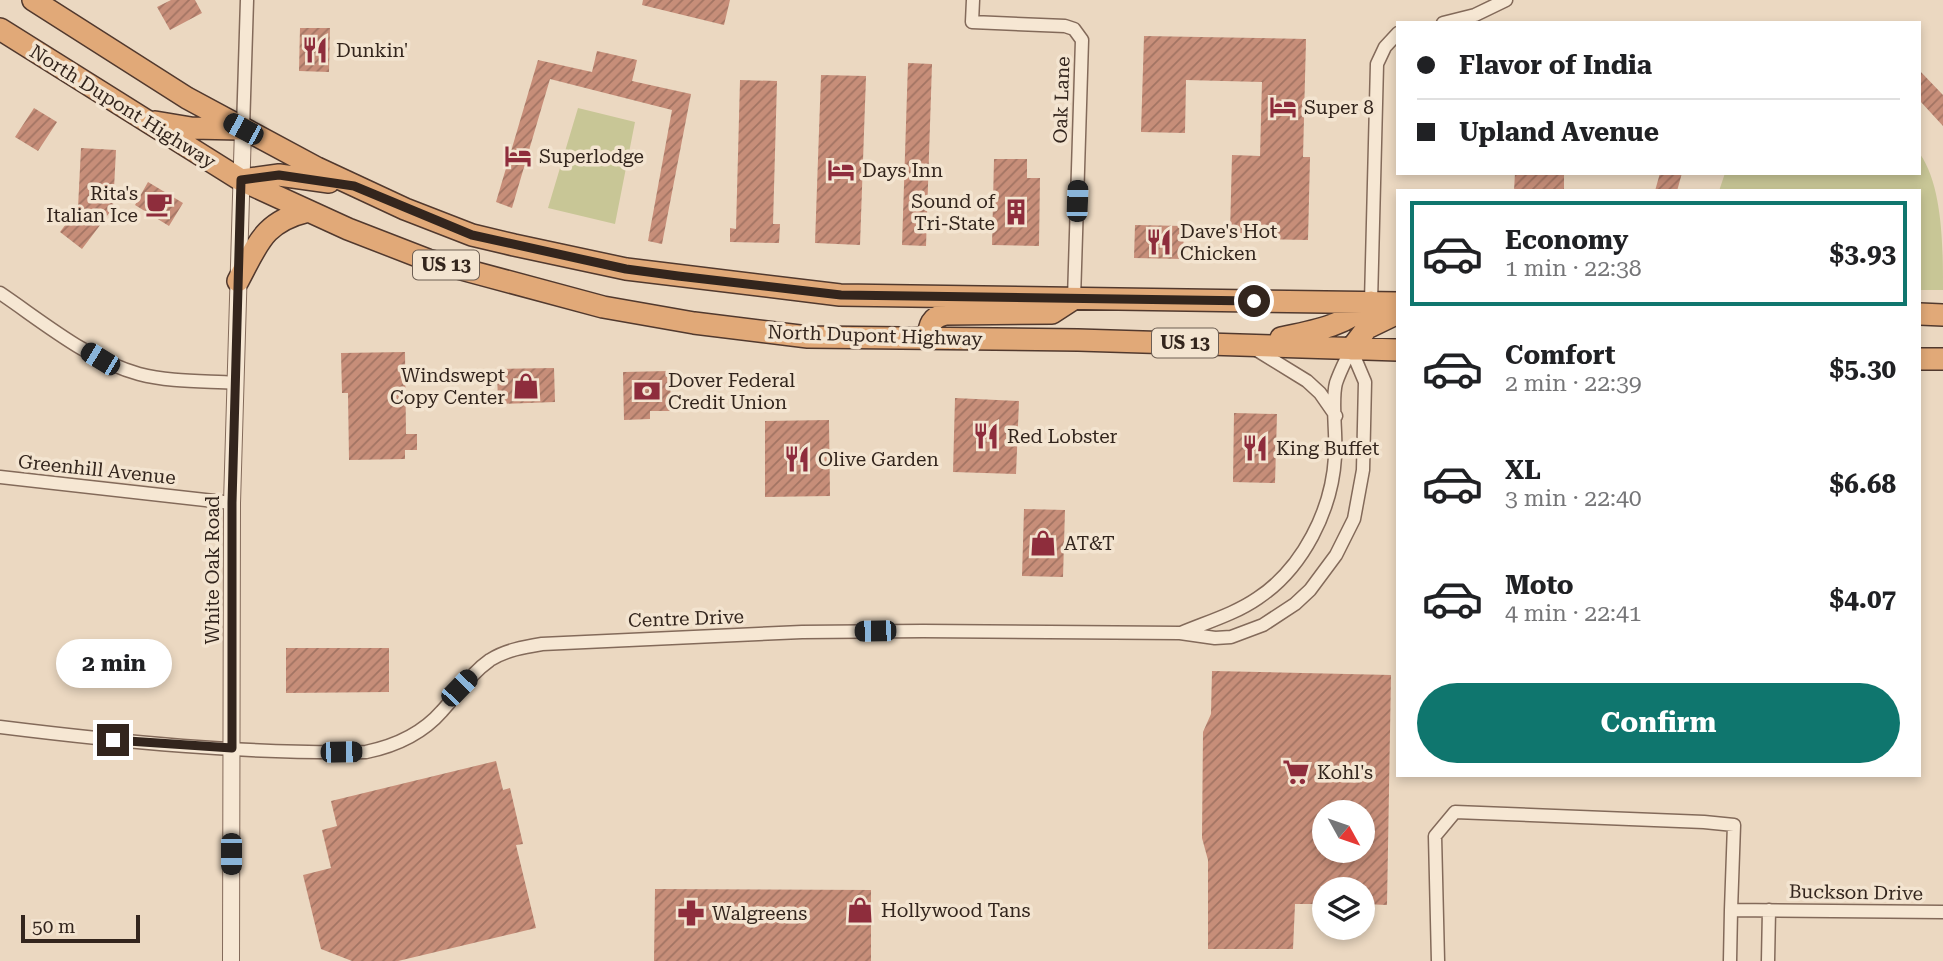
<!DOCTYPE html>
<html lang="en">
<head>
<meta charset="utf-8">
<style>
  :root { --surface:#fff; --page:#f2f2f2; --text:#202124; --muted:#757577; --line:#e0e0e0; --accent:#0f766e }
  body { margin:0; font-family:"Roboto Serif",serif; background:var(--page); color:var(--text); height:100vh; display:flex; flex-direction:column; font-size:26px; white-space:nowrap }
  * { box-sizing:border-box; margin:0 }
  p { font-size:23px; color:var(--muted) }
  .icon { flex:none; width:38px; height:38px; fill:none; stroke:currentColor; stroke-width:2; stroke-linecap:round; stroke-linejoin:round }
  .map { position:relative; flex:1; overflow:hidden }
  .drawer { position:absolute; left:1396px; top:189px; width:525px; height:588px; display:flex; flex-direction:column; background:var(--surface); border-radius:0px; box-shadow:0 4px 10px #0003 }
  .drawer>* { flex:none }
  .top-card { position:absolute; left:1396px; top:21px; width:525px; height:154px; border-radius:0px; box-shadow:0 4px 10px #0003; display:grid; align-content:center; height:154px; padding:0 21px; background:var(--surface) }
  .needle { width:46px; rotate:130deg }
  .buttons { position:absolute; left:1312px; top:800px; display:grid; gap:14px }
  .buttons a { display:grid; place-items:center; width:63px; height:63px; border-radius:50%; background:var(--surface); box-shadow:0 4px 10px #0003; font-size:35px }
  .scale { position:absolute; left:21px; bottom:18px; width:119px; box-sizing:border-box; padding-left:7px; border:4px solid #33251d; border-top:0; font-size:19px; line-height:24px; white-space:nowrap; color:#33251d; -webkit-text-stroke:5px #f3e4d0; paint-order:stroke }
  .end { position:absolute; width:32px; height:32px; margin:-16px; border:9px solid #33251d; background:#fff; box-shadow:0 0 0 4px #fff }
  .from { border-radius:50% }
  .bubble { position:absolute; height:49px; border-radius:24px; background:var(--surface); box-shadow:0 4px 10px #0003; font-size:23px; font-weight:700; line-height:49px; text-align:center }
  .car { position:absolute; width:21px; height:42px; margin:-21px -10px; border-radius:9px; box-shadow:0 0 5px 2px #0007; background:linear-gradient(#222 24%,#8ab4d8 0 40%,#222 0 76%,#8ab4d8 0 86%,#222 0) }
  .top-card b { display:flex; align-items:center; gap:24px; height:66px; font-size:26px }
  .top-card b+b { border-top:2px solid var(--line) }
  .top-card i { width:18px; height:18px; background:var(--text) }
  ul { padding:12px 0 0; list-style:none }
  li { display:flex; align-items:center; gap:21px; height:105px; margin:0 14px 10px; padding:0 7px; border:4px solid transparent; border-radius:0px }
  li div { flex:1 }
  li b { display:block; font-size:26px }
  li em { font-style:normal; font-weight:700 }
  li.selected { border-color:var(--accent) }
  li>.icon { width:63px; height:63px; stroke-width:1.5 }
  .button { display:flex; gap:14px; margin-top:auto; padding:14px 21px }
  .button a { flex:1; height:80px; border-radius:42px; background:var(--accent); color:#fff; font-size:28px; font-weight:700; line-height:80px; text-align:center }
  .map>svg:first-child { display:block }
</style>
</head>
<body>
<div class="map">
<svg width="1943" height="961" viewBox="0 0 1943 961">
  <defs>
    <pattern id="building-hatch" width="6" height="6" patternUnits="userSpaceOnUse" patternTransform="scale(1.75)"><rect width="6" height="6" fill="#c78e79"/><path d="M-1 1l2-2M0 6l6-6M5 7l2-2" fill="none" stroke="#a27463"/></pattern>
  </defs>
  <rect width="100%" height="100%" fill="#ebd8c1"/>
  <path fill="#c8c696" d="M 578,108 L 635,122 L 615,224 L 548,208 Z
    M 1920,154 C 1943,187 1943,249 1943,290 L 1920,290 L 1920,191 L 1719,191 L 1725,173 L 1920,173 Z"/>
  <path fill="url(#building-hatch)" fill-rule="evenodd" d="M 171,0 L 195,0 L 202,13 L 170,30 L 157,7 Z
    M 643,0 L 730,0 L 724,25 L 642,5 Z
    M 300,28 L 330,28 L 329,72 L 299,71 Z
    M 1144,36 L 1306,39 L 1303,157 L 1310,157 L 1308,240 L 1259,239 L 1259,233 L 1230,233 L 1232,155 L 1260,156 L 1262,82 L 1186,80 L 1185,133 L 1141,132 Z
    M 597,51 L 637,60 L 632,81 L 691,94 L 662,244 L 648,241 L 672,110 L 550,79 L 512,208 L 496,202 L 538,60 L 592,72 Z
    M 908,63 L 932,64 L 926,246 L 902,245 Z
    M 1920,71 L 1943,95 L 1943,126 L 1920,101 Z
    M 821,75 L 866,76 L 860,245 L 815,243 Z
    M 740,80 L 777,81 L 773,224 L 780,224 L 779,243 L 730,242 L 730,228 L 736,229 Z
    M 34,108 L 57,122 L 38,151 L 15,137 Z
    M 81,148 L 116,150 L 113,208 L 82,249 L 60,232 L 78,208 Z
    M 994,159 L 1027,159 L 1027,178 L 1040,178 L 1039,246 L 992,245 Z
    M 1515,173 L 1564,173 L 1564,191 L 1514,191 Z
    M 1660,173 L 1682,173 L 1677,191 L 1655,191 Z
    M 148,182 L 183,203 L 169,226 L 135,205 Z
    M 1135,225 L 1184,226 L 1183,259 L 1134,258 Z
    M 405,352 L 406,434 L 417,434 L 417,450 L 405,450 L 405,459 L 349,460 L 348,393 L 342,393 L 341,353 Z
    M 554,368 L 555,402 L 498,404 L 497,369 Z
    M 670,371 L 671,411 L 650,411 L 650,419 L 624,420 L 623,372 Z
    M 955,398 L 1019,401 L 1016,474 L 953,472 Z
    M 1234,413 L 1277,414 L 1275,483 L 1233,482 Z
    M 829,420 L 830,496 L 765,497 L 765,421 Z
    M 1024,509 L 1065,510 L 1063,577 L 1022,576 Z
    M 286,648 L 389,648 L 389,692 L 286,693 Z
    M 1212,671 L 1391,675 L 1387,905 L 1363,904 L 1363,889 L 1325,889 L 1325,904 L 1295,904 L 1293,949 L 1208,949 L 1208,860 L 1202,838 L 1203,732 L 1211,714 ZM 1325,812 L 1363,812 L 1363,850 L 1325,850 Z
    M 496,761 L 503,790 L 510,788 L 523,844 L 516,845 L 536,928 L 398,961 L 352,961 L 321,949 L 303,875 L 331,868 L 322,830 L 337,826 L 331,801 Z
    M 655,889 L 871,890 L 871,961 L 654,961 Z"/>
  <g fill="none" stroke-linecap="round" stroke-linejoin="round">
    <g stroke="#836a5a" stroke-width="15">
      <path id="minor" d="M 973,0 L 972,22 L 1065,26 L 1074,29 L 1082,40 L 1074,299
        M 1443,23 L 1475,15 L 1506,0
        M 243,129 L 247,0
        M 0,293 C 43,322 88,360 139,374 C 169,382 203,381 235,383
        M 1371,302 L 1377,64 L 1385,47 L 1398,33
        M 1255,349 L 1307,381 L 1320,393 L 1336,416
        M 0,477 L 232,503
        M 1181,633 C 1207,622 1235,614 1258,598 C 1303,568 1332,510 1335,457 C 1337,437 1331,401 1336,383 C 1340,371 1346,360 1351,349
        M 0,727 C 121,742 244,754 366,752 C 395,746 422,734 442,711 C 458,694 470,674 490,660 C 506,650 524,647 542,644 L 802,632 L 923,631 L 1180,633 L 1215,638 L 1231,637 L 1263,625 L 1295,604 L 1310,590 L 1336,555 L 1354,519 L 1363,470 L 1365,382 L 1351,349
        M 1438,961 L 1435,836 L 1455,812 L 1704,822 L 1734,825 L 1731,910 L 1943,912
        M 1730,961 L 1731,910
        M 1768,961 L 1769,910"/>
    </g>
    <g stroke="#836a5a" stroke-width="18">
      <path id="tertiary" d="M 231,961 L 232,503 L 243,129"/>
    </g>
    <g stroke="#51392e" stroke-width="24">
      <path id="trunk" d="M 33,0 L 187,98 L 317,168 L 405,209 L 472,235 L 514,245 L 626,269 L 840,295 L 1398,303
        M 0,29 L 241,180 L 348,229 L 428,260 L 603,307 L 694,323 L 808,337 L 1078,340 L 1398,350
        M 155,122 L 191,128 L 241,129
        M 241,180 L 279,175 L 329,182
        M 238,281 C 258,244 263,222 308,211
        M 1920,314 L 1943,315
        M 1281,338 C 1315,331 1345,326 1371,302
        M 928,339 C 929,325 931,317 946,314 L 1052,313 L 1072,300
        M 1351,349 L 1367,328 L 1398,313
        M 1920,359 L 1943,359"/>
    </g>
    <use href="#minor" stroke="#f6e7d3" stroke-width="12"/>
    <use href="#tertiary" stroke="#f6e7d3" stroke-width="16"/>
    <use href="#trunk" stroke="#e1a978" stroke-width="21"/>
  </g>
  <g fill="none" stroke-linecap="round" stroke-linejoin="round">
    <path stroke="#33251d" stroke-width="9" d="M 113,740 L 232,748 L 232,503 L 241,180 L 279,175 L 354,186 L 472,235 L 626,269 L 678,276 L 841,295 L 1254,301"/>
  </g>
  <defs>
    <g id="restaurant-bare" transform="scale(2.1)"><path d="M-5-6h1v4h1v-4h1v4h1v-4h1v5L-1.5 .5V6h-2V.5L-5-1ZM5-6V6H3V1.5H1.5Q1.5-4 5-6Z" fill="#8e2d3c" stroke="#f3e4d0" stroke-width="2.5" paint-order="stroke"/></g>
    <g id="hotel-bare" transform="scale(2.1)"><path d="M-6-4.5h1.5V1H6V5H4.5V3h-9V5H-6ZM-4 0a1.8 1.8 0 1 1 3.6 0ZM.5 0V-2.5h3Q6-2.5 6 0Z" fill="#8e2d3c" stroke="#f3e4d0" stroke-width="2.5" paint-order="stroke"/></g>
    <g id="cafe-bare" transform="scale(2.1)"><path d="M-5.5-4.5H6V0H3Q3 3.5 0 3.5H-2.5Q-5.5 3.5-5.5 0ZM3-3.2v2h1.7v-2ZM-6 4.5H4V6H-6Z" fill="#8e2d3c" stroke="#f3e4d0" stroke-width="2.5" paint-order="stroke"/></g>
    <g id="building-bare" transform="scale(2.1)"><path d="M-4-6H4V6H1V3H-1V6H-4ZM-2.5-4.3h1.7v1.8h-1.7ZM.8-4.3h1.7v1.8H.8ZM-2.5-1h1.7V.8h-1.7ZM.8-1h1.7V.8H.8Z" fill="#8e2d3c" stroke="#f3e4d0" stroke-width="2.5" paint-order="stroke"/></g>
    <g id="shop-bare" transform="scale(2.1)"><path d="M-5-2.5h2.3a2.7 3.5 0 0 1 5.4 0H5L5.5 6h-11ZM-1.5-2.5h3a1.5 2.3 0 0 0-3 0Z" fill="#8e2d3c" stroke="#f3e4d0" stroke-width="2.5" paint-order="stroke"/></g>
    <g id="bank-bare" transform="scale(2.1)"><path d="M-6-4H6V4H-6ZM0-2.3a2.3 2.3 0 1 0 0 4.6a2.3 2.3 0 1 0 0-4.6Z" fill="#8e2d3c" stroke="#f3e4d0" stroke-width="2.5" paint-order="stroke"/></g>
    <g id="supermarket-bare" transform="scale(2.1)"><path d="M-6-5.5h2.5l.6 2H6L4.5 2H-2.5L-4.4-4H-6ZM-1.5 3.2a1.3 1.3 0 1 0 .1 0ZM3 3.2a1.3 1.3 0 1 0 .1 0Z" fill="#8e2d3c" stroke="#f3e4d0" stroke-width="2.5" paint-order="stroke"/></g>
    <g id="pharmacy-bare" transform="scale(2.1)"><path d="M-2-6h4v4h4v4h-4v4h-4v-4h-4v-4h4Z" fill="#8e2d3c" stroke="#f3e4d0" stroke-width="2.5" paint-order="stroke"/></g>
  </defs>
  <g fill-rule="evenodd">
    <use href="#restaurant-bare" x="315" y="50"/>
    <use href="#hotel-bare" x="1283" y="107"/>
    <use href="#hotel-bare" x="518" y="156"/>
    <use href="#hotel-bare" x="841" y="170"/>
    <use href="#cafe-bare" x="159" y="204"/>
    <use href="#building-bare" x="1016" y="212"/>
    <use href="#restaurant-bare" x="1159" y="242"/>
    <use href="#shop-bare" x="526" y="386"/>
    <use href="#bank-bare" x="647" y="391"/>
    <use href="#restaurant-bare" x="986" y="436"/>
    <use href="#restaurant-bare" x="1255" y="448"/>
    <use href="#restaurant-bare" x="797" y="459"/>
    <use href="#shop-bare" x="1043" y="543"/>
    <use href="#supermarket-bare" x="1296" y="772"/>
    <use href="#shop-bare" x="860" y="910"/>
    <use href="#pharmacy-bare" x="691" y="913"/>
  </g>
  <g text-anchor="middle" stroke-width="7" stroke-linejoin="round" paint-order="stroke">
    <g fill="#f3e4d0" stroke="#6d5e53" stroke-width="2">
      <rect x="413" y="250.5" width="66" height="29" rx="5"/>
      <rect x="1152" y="328.5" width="66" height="29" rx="5"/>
    </g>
    <g font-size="18" font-weight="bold" fill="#33251d">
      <text x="446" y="271">US 13</text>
      <text x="1185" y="349">US 13</text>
    </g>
    <g font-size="19" fill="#33251d" stroke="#f3e4d0" text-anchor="start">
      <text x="336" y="57">Dunkin'</text>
      <text x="1304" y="114">Super 8</text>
      <text x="539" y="163">Superlodge</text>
      <text x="862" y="177">Days Inn</text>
      <text x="138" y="200" text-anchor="end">Rita's<tspan x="138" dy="22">Italian Ice</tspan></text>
      <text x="995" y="208" text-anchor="end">Sound of<tspan x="995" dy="22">Tri-State</tspan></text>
      <text x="1180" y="238">Dave's Hot<tspan x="1180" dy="22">Chicken</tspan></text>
      <text x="505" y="382" text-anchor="end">Windswept<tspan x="505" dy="22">Copy Center</tspan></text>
      <text x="668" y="387">Dover Federal<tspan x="668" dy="22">Credit Union</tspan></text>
      <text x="1007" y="443">Red Lobster</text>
      <text x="1276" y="455">King Buffet</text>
      <text x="818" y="466">Olive Garden</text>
      <text x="1064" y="550">AT&amp;T</text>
      <text x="1317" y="779">Kohl's</text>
      <text x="881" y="917">Hollywood Tans</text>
      <text x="712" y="920">Walgreens</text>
    </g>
    <g font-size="19" fill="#33251d" stroke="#f3e4d0">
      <text transform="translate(1061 100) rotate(-88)" y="7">Oak Lane</text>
      <text transform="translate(123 106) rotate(32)" y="7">North Dupont Highway</text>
      <text transform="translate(875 335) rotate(2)" y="7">North Dupont Highway</text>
      <text transform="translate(97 469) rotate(6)" y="7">Greenhill Avenue</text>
      <text transform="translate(212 570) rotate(-90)" y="7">White Oak Road</text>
      <text transform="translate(686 618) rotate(-2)" y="7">Centre Drive</text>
      <text transform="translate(1856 892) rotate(1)" y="7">Buckson Drive</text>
    </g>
  </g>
</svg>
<div class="buttons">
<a><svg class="needle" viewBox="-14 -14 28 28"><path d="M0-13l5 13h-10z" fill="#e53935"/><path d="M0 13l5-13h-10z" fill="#757577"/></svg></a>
<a><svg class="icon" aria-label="layers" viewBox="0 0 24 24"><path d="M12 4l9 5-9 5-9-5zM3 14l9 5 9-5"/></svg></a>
</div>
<div class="scale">50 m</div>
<i class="end from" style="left:1254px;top:301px"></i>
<i class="end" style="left:113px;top:740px"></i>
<div class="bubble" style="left:56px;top:639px;width:116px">2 min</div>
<i class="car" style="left:243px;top:129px;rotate:298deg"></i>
<i class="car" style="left:1077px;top:201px;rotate:2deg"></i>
<i class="car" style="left:100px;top:359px;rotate:301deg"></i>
<i class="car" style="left:875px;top:631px;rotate:269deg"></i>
<i class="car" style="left:459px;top:688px;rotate:44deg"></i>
<i class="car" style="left:341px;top:752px;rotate:89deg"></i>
<i class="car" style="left:231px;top:854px;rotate:180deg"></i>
<div class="top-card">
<b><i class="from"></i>Flavor of India</b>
<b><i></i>Upland Avenue</b>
</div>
<section class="drawer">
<ul>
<li class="selected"><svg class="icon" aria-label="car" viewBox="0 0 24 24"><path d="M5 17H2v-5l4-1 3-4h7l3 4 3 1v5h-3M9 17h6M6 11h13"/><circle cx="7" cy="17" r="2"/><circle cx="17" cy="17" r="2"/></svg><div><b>Economy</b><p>1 min · 22:38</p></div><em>$3.93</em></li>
<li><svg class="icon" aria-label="car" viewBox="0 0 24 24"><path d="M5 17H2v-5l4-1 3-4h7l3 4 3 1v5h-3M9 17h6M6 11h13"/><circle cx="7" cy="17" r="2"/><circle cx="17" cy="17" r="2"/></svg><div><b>Comfort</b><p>2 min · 22:39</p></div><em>$5.30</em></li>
<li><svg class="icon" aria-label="car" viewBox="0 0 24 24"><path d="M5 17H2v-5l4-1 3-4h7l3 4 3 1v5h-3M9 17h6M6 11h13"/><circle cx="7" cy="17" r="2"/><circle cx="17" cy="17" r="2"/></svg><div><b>XL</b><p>3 min · 22:40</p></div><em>$6.68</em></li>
<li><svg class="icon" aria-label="car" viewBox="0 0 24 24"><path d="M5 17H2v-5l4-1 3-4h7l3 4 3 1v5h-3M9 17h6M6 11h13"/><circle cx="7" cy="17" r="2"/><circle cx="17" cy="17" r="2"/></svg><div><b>Moto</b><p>4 min · 22:41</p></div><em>$4.07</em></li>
</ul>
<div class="button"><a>Confirm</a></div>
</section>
</div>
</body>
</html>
